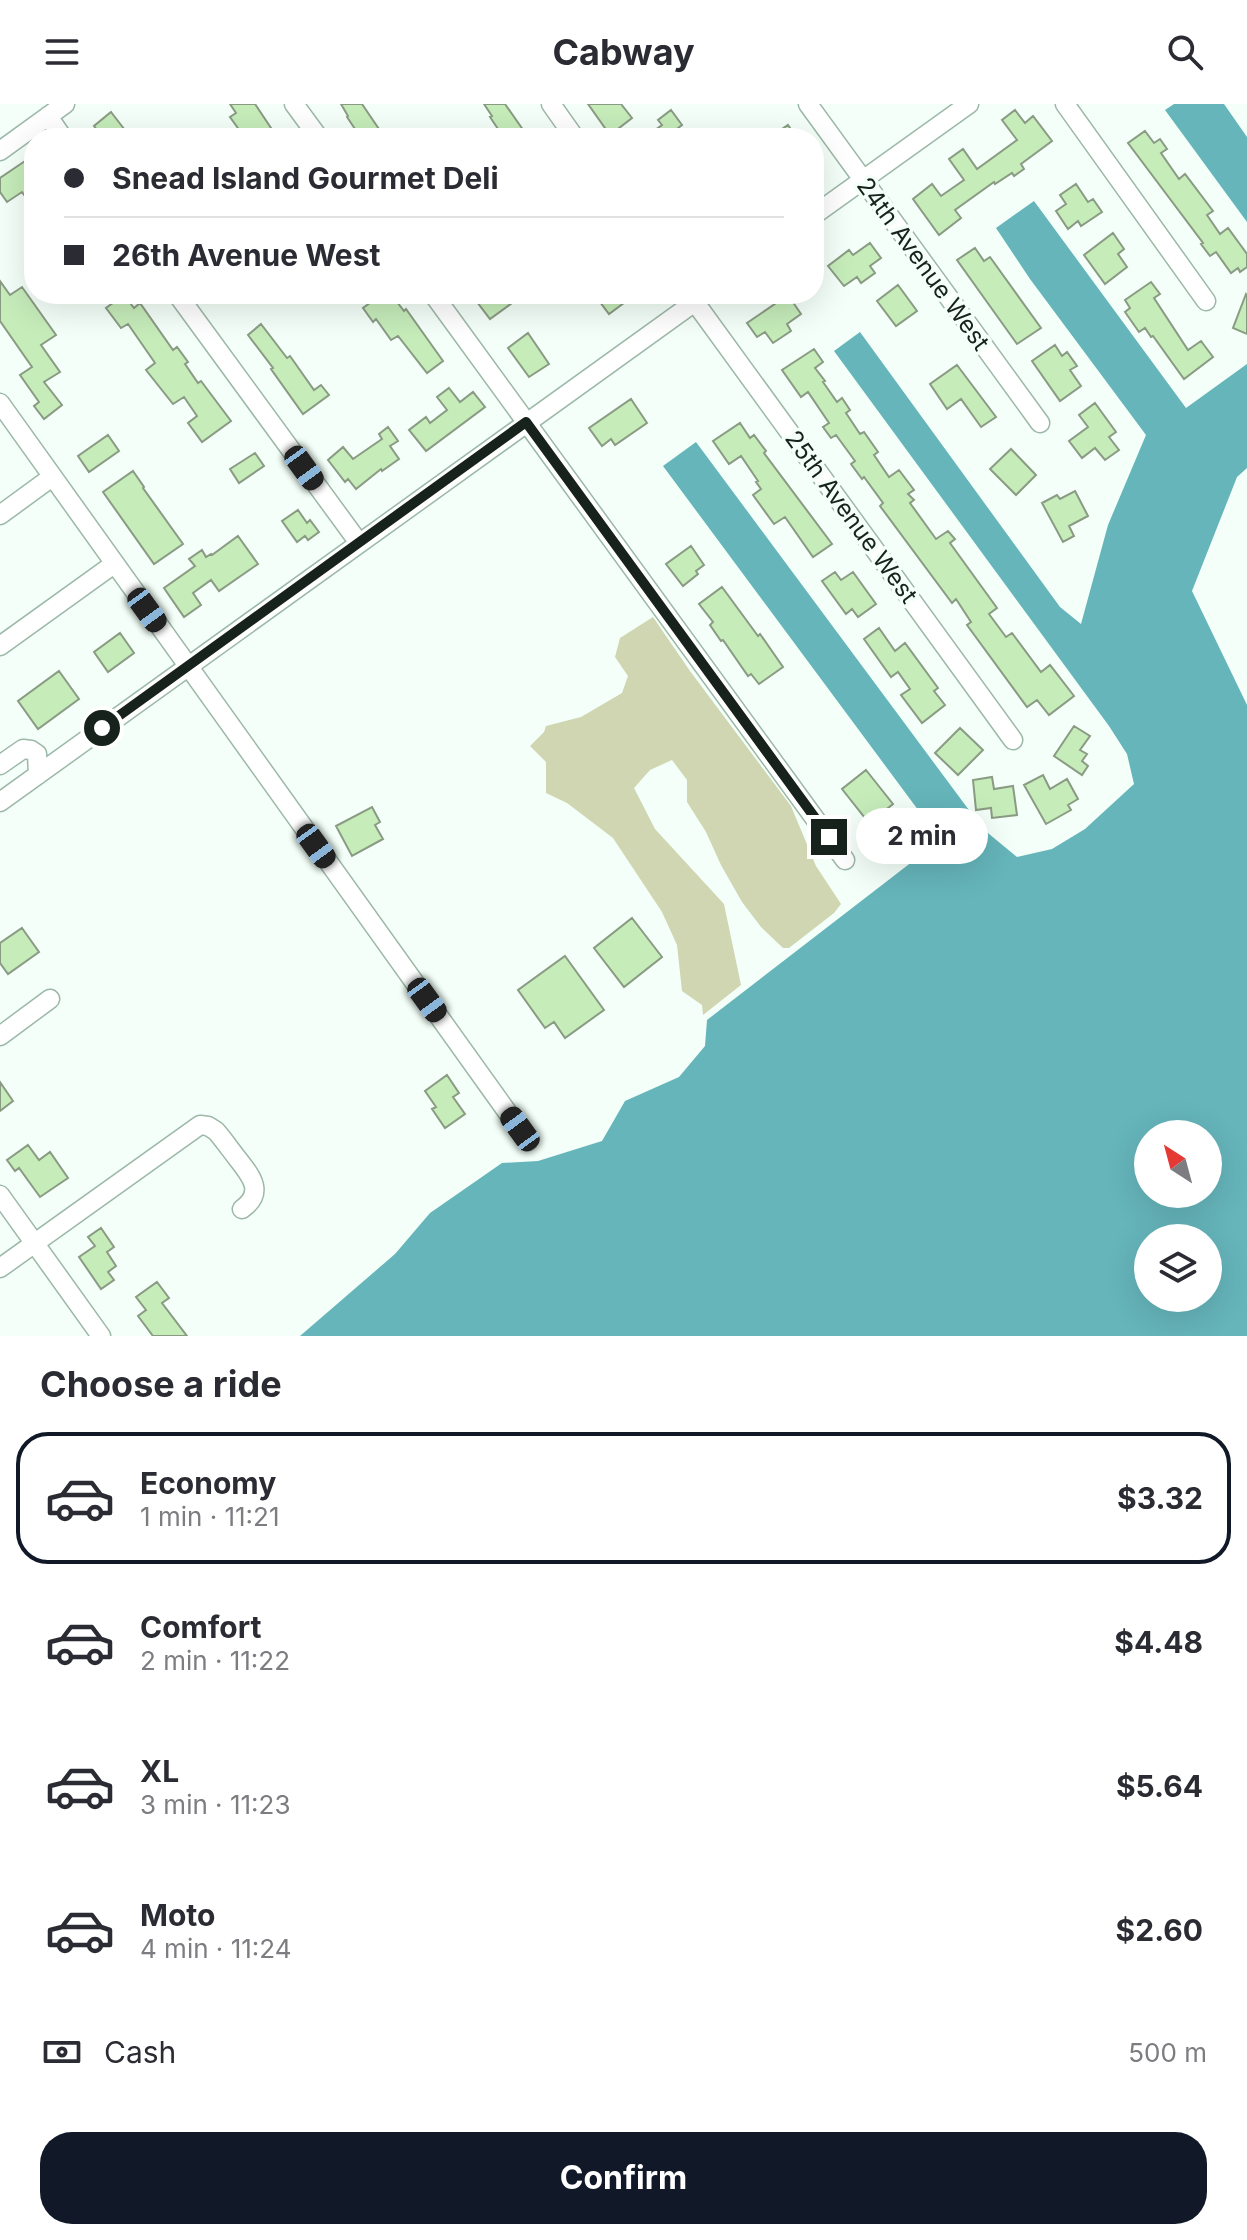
<!DOCTYPE html>
<html lang="en">
<head>
<meta charset="utf-8">
<style>
  :root { --surface:#fff; --page:#f7f7f7; --text:#2b2b33; --muted:#7c7c81; --line:#e1e1e2; --accent:#111827 }
  body { margin:0; font-family:Inter,sans-serif; background:var(--page); color:var(--text); height:100vh; display:flex; flex-direction:column; font-size:30px; white-space:nowrap }
  * { box-sizing:border-box; margin:0 }
  p { font-size:26px; color:var(--muted) }
  .icon { flex:none; width:44px; height:44px; fill:none; stroke:currentColor; stroke-width:2; stroke-linecap:round; stroke-linejoin:round }
  .map { position:relative; height:1232px; overflow:hidden }
  .drawer { display:flex; flex-direction:column; background:var(--surface); flex:1 }
  .drawer>* { flex:none }
  .top-card { position:absolute; left:24px; top:24px; width:800px; height:176px; border-radius:32px; box-shadow:0 8px 32px #0002; display:grid; align-content:center; height:176px; padding:0 40px; background:var(--surface) }
  .needle { width:52px; rotate:324deg }
  .tools { position:absolute; left:1134px; top:1016px; display:grid; gap:16px }
  .tools a { display:grid; place-items:center; width:88px; height:88px; border-radius:50%; background:var(--surface); box-shadow:0 8px 32px #0002; font-size:40px }
  .end { position:absolute; width:36px; height:36px; margin:-18px; border:10px solid #17221c; background:#fff; box-shadow:0 0 0 4px #fff }
  .from { border-radius:50% }
  .bubble { position:absolute; height:56px; border-radius:28px; background:var(--surface); box-shadow:0 8px 32px #0002; font-size:26px; font-weight:700; line-height:56px; text-align:center }
  .car { position:absolute; width:24px; height:48px; margin:-24px -12px; border-radius:10px; box-shadow:0 0 6px 2px #0007; background:linear-gradient(#222 24%,#8ab4d8 0 40%,#222 0 76%,#8ab4d8 0 86%,#222 0) }
  .top-card b { display:flex; align-items:center; gap:28px; height:76px; font-size:30px }
  .top-card b+b { border-top:2px solid var(--line) }
  .top-card i { width:20px; height:20px; background:var(--text) }
  ul { padding:0; list-style:none }
  li { display:flex; align-items:center; gap:24px; height:132px; margin:0 16px 12px; padding:0 24px; border:4px solid transparent; border-radius:32px }
  li div { flex:1 }
  li b { display:block; font-size:30px }
  li em { font-style:normal; font-weight:700 }
  li.on { border-color:var(--accent) }
  li>.icon { width:72px; height:72px; stroke-width:1.5 }
  h2 { padding:0 40px; font-size:36px; line-height:96px }
  .pay { display:flex; align-items:center; gap:20px; height:88px; padding:0 40px; font-size:30px }
  .pay p { margin-inline-start:auto }
  .action { display:flex; gap:16px; margin-top:auto; padding:16px 40px }
  .action a { flex:1; height:92px; border-radius:32px; background:var(--accent); color:#fff; font-size:32px; font-weight:700; line-height:92px; text-align:center }
  header { display:flex; justify-content:space-between; align-items:center; height:104px; padding:0 40px; background:var(--surface); font-size:36px; font-weight:700 }
  .map>svg:first-child { display:block }
</style>
</head>
<body>
<header><svg class="icon" aria-label="menu" viewBox="0 0 24 24"><path d="M4 6h16M4 12h16M4 18h16"/></svg>Cabway<svg class="icon" aria-label="search" viewBox="0 0 24 24"><circle cx="10" cy="10" r="6"/><path d="M15 15l6 6"/></svg></header>
<div class="map">
<svg width="1247" height="1232" viewBox="0 0 1247 1232">
  <rect width="100%" height="100%" fill="#f3fff8"/>
  <path fill="#cfd6b1" d="M 653,513 L 690,567 L 791,702 L 816,762 L 841,800 L 834,809 L 789,844 L 783,844 L 761,823 L 742,798 L 721,761 L 706,728 L 687,698 L 687,676 L 672,656 L 650,666 L 634,684 L 655,725 L 724,800 L 741,881 L 703,911 L 702,901 L 682,887 L 677,841 L 662,808 L 613,734 L 567,699 L 546,689 L 546,658 L 530,642 L 544,628 L 546,622 L 581,613 L 622,589 L 628,572 L 615,553 L 620,534 Z"/>
  <path fill="#65b5bb" fill-rule="evenodd" d="M 1174,0 L 1224,0 L 1247,33 L 1247,118 L 1165,6 Z
    M 1034,97 L 1186,304 L 1247,260 L 1247,364 L 1237,373 L 1192,487 L 1247,601 L 1247,1232 L 300,1232 L 395,1150 L 430,1109 L 502,1059 L 538,1057 L 602,1037 L 625,997 L 679,973 L 705,942 L 707,916 L 930,744 L 930,722 L 663,362 L 696,338 L 983,725 L 1017,753 L 1052,745 L 1085,725 L 1134,680 L 1127,650 L 1109,622 L 834,247 L 860,228 L 1060,503 L 1081,520 L 1108,421 L 1146,331 L 1030,175 L 996,124 ZM 1148,1030 L 1208,1030 L 1208,1090 L 1148,1090 ZM 1148,1134 L 1208,1134 L 1208,1194 L 1148,1194 Z"/>
  <path fill="#c6ecba" stroke="#8a9b84" stroke-width="2" d="M 230,0 L 255,0 L 275,30 L 269,34 L 245,34 L 230,13 L 236,9 Z
    M 341,0 L 362,0 L 385,34 L 361,34 L 347,13 L 348,12 Z
    M 484,0 L 505,0 L 526,30 L 521,34 L 504,34 L 490,13 L 492,12 Z
    M 588,0 L 621,0 L 632,14 L 610,31 Z
    M 671,6 L 682,21 L 665,34 L 644,34 L 662,21 L 658,16 Z
    M 1015,6 L 1025,19 L 1033,12 L 1052,37 L 1021,60 L 1024,65 L 1014,72 L 1012,69 L 995,80 L 994,78 L 955,106 L 961,114 L 939,131 L 913,95 L 932,80 L 941,92 L 964,76 L 949,55 L 963,45 L 977,65 L 1017,36 L 1002,16 Z
    M 111,8 L 131,34 L 103,34 L 94,22 Z
    M 788,21 L 797,34 L 769,34 Z
    M 1145,27 L 1154,39 L 1160,35 L 1167,45 L 1161,49 L 1179,75 L 1185,70 L 1213,107 L 1207,111 L 1220,130 L 1228,124 L 1247,150 L 1247,163 L 1240,168 L 1238,164 L 1231,169 L 1216,148 L 1210,152 L 1201,140 L 1203,139 L 1128,39 Z
    M 28,55 L 34,63 L 34,105 L 22,88 L 7,98 L 0,88 L 0,74 Z
    M 1076,80 L 1088,98 L 1093,95 L 1102,108 L 1081,122 L 1078,117 L 1068,125 L 1056,107 L 1066,100 L 1060,91 Z
    M 1113,129 L 1124,145 L 1118,150 L 1127,163 L 1105,180 L 1084,151 Z
    M 870,139 L 881,154 L 870,162 L 875,169 L 861,179 L 857,173 L 844,182 L 828,162 L 849,146 L 853,151 Z
    M 975,144 L 984,157 L 990,153 L 1041,224 L 1017,240 L 957,156 Z
    M 0,177 L 10,191 L 22,183 L 56,231 L 41,241 L 60,268 L 44,278 L 62,301 L 44,315 L 34,302 L 39,298 L 20,271 L 32,263 L 0,217 Z
    M 1151,178 L 1160,190 L 1154,194 L 1188,246 L 1201,237 L 1213,253 L 1184,275 L 1153,232 L 1151,233 L 1145,224 L 1139,228 L 1125,208 L 1130,204 L 1125,196 Z
    M 898,181 L 917,207 L 896,222 L 877,197 Z
    M 382,190 L 391,190 L 404,207 L 406,205 L 443,257 L 427,269 L 398,232 L 391,236 L 376,215 L 373,218 L 363,204 Z
    M 471,190 L 505,190 L 512,199 L 490,215 Z
    M 594,190 L 636,190 L 609,210 Z
    M 1246,190 L 1247,191 L 1247,230 L 1233,224 Z
    M 124,191 L 134,204 L 140,199 L 173,246 L 177,243 L 188,258 L 185,260 L 198,279 L 201,277 L 231,317 L 202,338 L 188,319 L 197,312 L 184,293 L 173,300 L 146,266 L 155,259 L 128,220 L 121,224 L 106,204 Z
    M 788,191 L 801,210 L 787,220 L 791,227 L 773,239 L 765,228 L 757,233 L 747,219 Z
    M 261,220 L 287,254 L 290,252 L 314,286 L 321,281 L 329,291 L 303,310 L 271,265 L 273,264 L 248,231 Z
    M 528,229 L 549,260 L 529,273 L 508,244 Z
    M 1055,241 L 1062,252 L 1067,248 L 1077,262 L 1070,266 L 1081,282 L 1060,297 L 1032,257 Z
    M 814,245 L 823,258 L 815,264 L 825,277 L 823,278 L 837,298 L 842,294 L 850,306 L 846,309 L 860,330 L 864,328 L 878,348 L 874,351 L 889,373 L 899,366 L 914,386 L 908,390 L 914,396 L 910,399 L 936,435 L 948,427 L 955,435 L 950,439 L 997,504 L 989,510 L 1006,533 L 1012,529 L 1041,568 L 1050,561 L 1074,592 L 1049,611 L 1037,596 L 1027,603 L 967,521 L 971,518 L 956,495 L 952,499 L 880,402 L 883,399 L 864,373 L 862,375 L 851,360 L 855,357 L 836,331 L 831,334 L 823,323 L 829,319 L 808,288 L 801,293 L 782,266 Z
    M 957,261 L 996,313 L 981,323 L 961,295 L 947,305 L 930,280 Z
    M 449,284 L 460,298 L 473,288 L 485,303 L 426,347 L 409,326 L 426,313 L 430,319 L 447,306 L 437,293 Z
    M 631,295 L 647,319 L 615,341 L 611,335 L 602,342 L 589,324 Z
    M 1095,299 L 1116,328 L 1109,333 L 1119,346 L 1105,356 L 1095,344 L 1082,354 L 1069,337 L 1088,323 L 1079,311 Z
    M 740,319 L 750,334 L 754,331 L 766,347 L 764,349 L 832,440 L 813,453 L 785,413 L 774,420 L 753,391 L 761,385 L 756,378 L 758,377 L 741,352 L 729,360 L 713,337 Z
    M 388,323 L 398,337 L 390,342 L 399,355 L 382,367 L 381,365 L 356,385 L 348,375 L 345,378 L 328,356 L 343,343 L 353,355 L 382,335 L 379,330 Z
    M 108,331 L 119,347 L 89,368 L 78,352 Z
    M 1011,345 L 1036,371 L 1016,391 L 990,365 Z
    M 255,349 L 264,362 L 239,379 L 230,365 Z
    M 133,367 L 144,383 L 143,384 L 183,440 L 154,460 L 103,388 Z
    M 1075,387 L 1088,412 L 1069,422 L 1074,432 L 1063,438 L 1042,399 L 1057,391 L 1060,395 Z
    M 298,406 L 307,419 L 310,416 L 319,428 L 308,436 L 305,432 L 297,438 L 282,417 Z
    M 238,432 L 258,460 L 219,487 L 211,476 L 193,489 L 201,501 L 184,513 L 164,484 L 195,462 L 189,455 L 202,446 L 206,453 L 211,450 L 212,451 Z
    M 691,442 L 704,461 L 696,467 L 698,470 L 683,482 L 666,460 Z
    M 835,468 L 841,476 L 853,468 L 876,500 L 858,513 L 852,505 L 846,510 L 822,477 Z
    M 722,483 L 758,532 L 760,530 L 783,563 L 759,580 L 751,570 L 748,572 L 723,536 L 721,537 L 710,521 L 713,518 L 699,500 Z
    M 879,524 L 895,547 L 905,539 L 938,584 L 934,587 L 945,601 L 922,619 L 901,591 L 910,585 L 898,568 L 891,573 L 864,535 Z
    M 120,529 L 134,549 L 108,568 L 94,548 Z
    M 59,567 L 79,595 L 38,625 L 18,597 Z
    M 1074,622 L 1090,632 L 1080,646 L 1087,650 L 1082,657 L 1088,662 L 1082,671 L 1054,652 Z
    M 960,624 L 983,646 L 958,671 L 935,649 Z
    M 866,666 L 893,700 L 869,719 L 842,685 Z
    M 1043,671 L 1050,685 L 1067,675 L 1078,695 L 1068,701 L 1071,706 L 1046,720 L 1024,681 Z
    M 992,673 L 994,685 L 1013,682 L 1017,711 L 992,714 L 991,704 L 976,706 L 973,676 Z
    M 372,703 L 380,718 L 375,721 L 383,735 L 352,752 L 336,722 Z
    M 632,814 L 662,853 L 624,883 L 594,844 Z
    M 22,824 L 39,848 L 8,870 L 0,859 L 0,839 Z
    M 565,852 L 604,906 L 565,934 L 554,918 L 545,924 L 518,886 Z
    M 447,971 L 459,989 L 453,993 L 465,1010 L 445,1024 L 432,1005 L 436,1003 L 425,987 Z
    M 0,978 L 13,997 L 0,1007 Z
    M 28,1041 L 39,1056 L 50,1048 L 68,1074 L 40,1093 L 19,1064 L 15,1067 L 7,1056 Z
    M 101,1124 L 114,1143 L 107,1148 L 116,1162 L 108,1168 L 114,1176 L 101,1185 L 79,1153 L 95,1142 L 88,1133 Z
    M 157,1178 L 169,1194 L 162,1199 L 187,1232 L 153,1232 L 138,1212 L 146,1206 L 136,1193 Z"/>
  <g fill="none" stroke-linecap="round" stroke-linejoin="round">
    <g stroke="#9cb8a8" stroke-width="21">
      <path id="minor" d="M 294,0 L 319,34
        M 551,0 L 575,34
        M 808,0 L 1040,319
        M 1065,0 L 1206,197
        M 48,12 L 63,34
        M 0,47 L 65,0
        M 814,111 L 969,0
        M 177,190 L 359,439
        M 433,190 L 845,756
        M 689,190 L 1013,636
        M 0,299 L 528,1037
        M 0,411 L 52,373
        M 0,542 L 114,460
        M 0,661 L 23,645 L 31,646 L 37,650 L 38,671
        M 0,698 L 706,190
        M 0,932 L 50,895
        M 0,1091 L 101,1232
        M 0,1164 L 200,1021 L 208,1022 L 216,1027 C 223,1035 230,1045 237,1054 C 250,1071 266,1088 242,1105"/>
    </g>
    <use href="#minor" stroke="#fff" stroke-width="18"/>
  </g>
  <g fill="none" stroke-linecap="round" stroke-linejoin="round">
    <path stroke="#17221c" stroke-width="10" d="M 102,624 L 526,318 L 829,733"/>
  </g>
  <g text-anchor="middle" stroke-width="7" stroke-linejoin="round" paint-order="stroke">
    <g font-size="24" fill="#17221c" stroke="#f3fff8">
      <text transform="translate(923 160) rotate(54)" y="8">24th Avenue West</text>
      <text transform="translate(851 413) rotate(54)" y="8">25th Avenue West</text>
    </g>
  </g>
</svg>
<div class="tools">
<a><svg class="needle" viewBox="-14 -14 28 28"><path d="M0-13l5 13h-10z" fill="#e53935"/><path d="M0 13l5-13h-10z" fill="#7c7c81"/></svg></a>
<a><svg class="icon" aria-label="layers" viewBox="0 0 24 24"><path d="M12 4l9 5-9 5-9-5zM3 14l9 5 9-5"/></svg></a>
</div>
<i class="end from" style="left:102px;top:624px"></i>
<i class="end" style="left:829px;top:733px"></i>
<div class="bubble" style="left:856px;top:704px;width:132px">2 min</div>
<i class="car" style="left:304px;top:364px;rotate:144deg"></i>
<i class="car" style="left:147px;top:506px;rotate:144deg"></i>
<i class="car" style="left:316px;top:742px;rotate:144deg"></i>
<i class="car" style="left:427px;top:896px;rotate:144deg"></i>
<i class="car" style="left:520px;top:1025px;rotate:324deg"></i>
<div class="top-card">
<b><i class="from"></i>Snead Island Gourmet Deli</b>
<b><i></i>26th Avenue West</b>
</div>
</div>
<section class="drawer">
<h2>Choose a ride</h2>
<ul>
<li class="on"><svg class="icon" aria-label="car" viewBox="0 0 24 24"><path d="M5 17H2v-5l4-1 3-4h7l3 4 3 1v5h-3M9 17h6M6 11h13"/><circle cx="7" cy="17" r="2"/><circle cx="17" cy="17" r="2"/></svg><div><b>Economy</b><p>1 min · 11:21</p></div><em>$3.32</em></li>
<li><svg class="icon" aria-label="car" viewBox="0 0 24 24"><path d="M5 17H2v-5l4-1 3-4h7l3 4 3 1v5h-3M9 17h6M6 11h13"/><circle cx="7" cy="17" r="2"/><circle cx="17" cy="17" r="2"/></svg><div><b>Comfort</b><p>2 min · 11:22</p></div><em>$4.48</em></li>
<li><svg class="icon" aria-label="car" viewBox="0 0 24 24"><path d="M5 17H2v-5l4-1 3-4h7l3 4 3 1v5h-3M9 17h6M6 11h13"/><circle cx="7" cy="17" r="2"/><circle cx="17" cy="17" r="2"/></svg><div><b>XL</b><p>3 min · 11:23</p></div><em>$5.64</em></li>
<li><svg class="icon" aria-label="car" viewBox="0 0 24 24"><path d="M5 17H2v-5l4-1 3-4h7l3 4 3 1v5h-3M9 17h6M6 11h13"/><circle cx="7" cy="17" r="2"/><circle cx="17" cy="17" r="2"/></svg><div><b>Moto</b><p>4 min · 11:24</p></div><em>$2.60</em></li>
</ul>
<div class="pay"><svg class="icon" aria-label="cash" viewBox="0 0 24 24"><path d="M3 7h18v10H3z"/><circle cx="12" cy="12" r="2"/></svg>Cash<p>500 m</p></div>
<div class="action"><a>Confirm</a></div>
</section>
</body>
</html>
